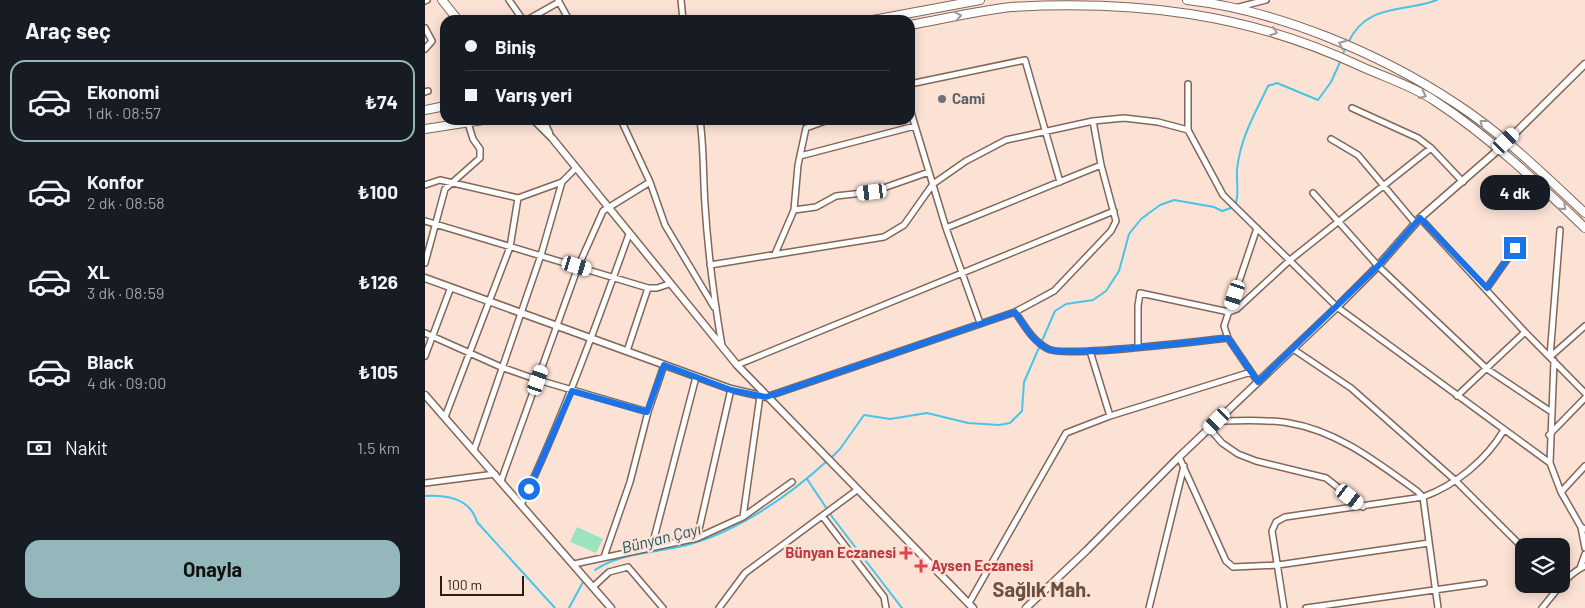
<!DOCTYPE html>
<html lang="tr">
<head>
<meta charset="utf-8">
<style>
  :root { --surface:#171b24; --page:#20242c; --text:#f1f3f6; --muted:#9ea1a6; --line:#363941; --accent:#94b7bb }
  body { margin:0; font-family:Barlow,sans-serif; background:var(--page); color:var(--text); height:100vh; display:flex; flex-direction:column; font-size:19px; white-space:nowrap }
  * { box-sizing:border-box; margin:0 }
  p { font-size:16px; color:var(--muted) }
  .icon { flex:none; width:28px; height:28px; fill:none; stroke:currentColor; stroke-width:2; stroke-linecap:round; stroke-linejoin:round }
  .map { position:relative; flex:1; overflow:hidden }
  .side { display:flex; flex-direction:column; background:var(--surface); width:425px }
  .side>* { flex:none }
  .top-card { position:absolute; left:15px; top:15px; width:475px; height:110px; border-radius:15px; box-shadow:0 2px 12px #0003; display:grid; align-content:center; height:110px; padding:0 25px; background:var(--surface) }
  .buttons { position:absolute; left:1090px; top:538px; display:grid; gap:10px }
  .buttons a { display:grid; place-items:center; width:55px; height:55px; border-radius:10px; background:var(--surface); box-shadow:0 2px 12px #0003; font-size:25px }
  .scale { position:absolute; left:15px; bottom:12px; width:84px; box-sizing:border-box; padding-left:5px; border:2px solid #281c17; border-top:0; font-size:14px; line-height:18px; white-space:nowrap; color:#281c17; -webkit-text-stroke:4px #fce2d5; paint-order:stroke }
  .end { position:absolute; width:22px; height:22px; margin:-11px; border:6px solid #1a73e8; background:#fff; box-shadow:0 0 0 2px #fff }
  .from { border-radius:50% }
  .bubble { position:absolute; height:35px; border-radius:15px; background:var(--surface); box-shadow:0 2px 12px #0003; font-size:16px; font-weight:700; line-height:35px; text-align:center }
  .car { position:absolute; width:15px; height:30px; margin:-15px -8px; border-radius:6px; box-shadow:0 0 4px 1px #0007; background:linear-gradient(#fff 24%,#345 0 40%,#fff 0 76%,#345 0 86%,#fff 0) }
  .top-card b { display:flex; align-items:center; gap:18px; height:48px; font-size:19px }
  .top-card b+b { border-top:1px solid var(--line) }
  .top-card i { width:12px; height:12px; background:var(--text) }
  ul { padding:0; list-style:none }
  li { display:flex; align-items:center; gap:15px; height:82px; margin:0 10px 8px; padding:0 15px; border:2px solid transparent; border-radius:15px }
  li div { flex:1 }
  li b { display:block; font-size:19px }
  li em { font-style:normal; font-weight:700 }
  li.current { border-color:var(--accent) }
  li>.icon { width:45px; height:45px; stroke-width:1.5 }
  h2 { padding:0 25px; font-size:22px; line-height:60px }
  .pay { display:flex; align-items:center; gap:12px; height:55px; padding:0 25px; font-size:19px }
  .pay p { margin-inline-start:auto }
  .button { display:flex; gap:10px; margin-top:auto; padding:10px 25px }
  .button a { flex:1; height:58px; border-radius:15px; background:var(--accent); color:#111; font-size:20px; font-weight:700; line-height:58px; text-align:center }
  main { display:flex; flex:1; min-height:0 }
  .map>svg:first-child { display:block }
</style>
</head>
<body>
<main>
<section class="side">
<h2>Araç seç</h2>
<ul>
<li class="current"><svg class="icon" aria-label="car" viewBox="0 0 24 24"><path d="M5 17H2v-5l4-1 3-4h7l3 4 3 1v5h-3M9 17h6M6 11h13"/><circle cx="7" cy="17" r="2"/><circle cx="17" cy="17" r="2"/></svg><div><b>Ekonomi</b><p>1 dk · 08:57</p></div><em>₺74</em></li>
<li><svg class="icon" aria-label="car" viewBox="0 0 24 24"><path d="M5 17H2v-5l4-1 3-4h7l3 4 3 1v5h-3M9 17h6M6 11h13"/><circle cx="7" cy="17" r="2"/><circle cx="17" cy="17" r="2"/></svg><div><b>Konfor</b><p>2 dk · 08:58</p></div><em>₺100</em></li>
<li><svg class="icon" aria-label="car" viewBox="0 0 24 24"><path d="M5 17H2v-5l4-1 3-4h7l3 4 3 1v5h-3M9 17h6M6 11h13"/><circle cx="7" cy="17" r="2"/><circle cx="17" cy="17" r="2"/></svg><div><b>XL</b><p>3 dk · 08:59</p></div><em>₺126</em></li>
<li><svg class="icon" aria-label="car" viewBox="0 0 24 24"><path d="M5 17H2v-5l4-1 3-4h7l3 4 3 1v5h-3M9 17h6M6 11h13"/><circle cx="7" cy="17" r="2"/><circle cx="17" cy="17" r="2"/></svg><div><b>Black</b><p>4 dk · 09:00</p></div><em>₺105</em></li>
</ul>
<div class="pay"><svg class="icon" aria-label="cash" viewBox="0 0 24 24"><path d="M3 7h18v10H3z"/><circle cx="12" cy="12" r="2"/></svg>Nakit<p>1.5 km</p></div>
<div class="button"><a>Onayla</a></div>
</section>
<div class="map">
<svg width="1160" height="608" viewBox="0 0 1160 608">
  <rect width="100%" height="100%" fill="#fce2d5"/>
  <path fill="#9ae4c0" d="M 152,527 L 178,539 L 171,553 L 145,542 Z"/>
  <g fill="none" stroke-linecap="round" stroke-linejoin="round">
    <path stroke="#45c5ea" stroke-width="2" d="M 923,43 C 941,3 977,13 1012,0
      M 918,54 L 920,49
      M 406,458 L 415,449 L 439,415 L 465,419 L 502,413 L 543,423 L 574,425 L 585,423 L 597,411 L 599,382 L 630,311 L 641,304 L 668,300 L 681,291 L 694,271 L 704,234 L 716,219 L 735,205 L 749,200 L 789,207 L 797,211 L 809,207 C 815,197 811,181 812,169 C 816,136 829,116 843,86 L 852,83 L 893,100 L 906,82 L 916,60
      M 382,479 L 408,518 L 477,608
      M 0,496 C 22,495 45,498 52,522 L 130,608
      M 170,570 C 196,552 232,553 262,545 C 312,532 365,495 402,461
      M 144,608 L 158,582"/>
    <g stroke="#826658" stroke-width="8">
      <path id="minor" d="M 84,0 L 98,20
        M 133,0 L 144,20
        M 256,0 L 258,20
        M 0,1 L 2,0
        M 810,8 L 841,0
        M 102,20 L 134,2
        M 0,28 L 7,41 L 0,49
        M 485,84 L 600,60 L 635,182
        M 763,84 L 763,130 L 798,195 L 912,307 L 1125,463
        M 0,92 L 3,91
        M 927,108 L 993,138 L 1006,148 L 1038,182
        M 485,109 L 521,228 L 555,323
        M 196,120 L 225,182 L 240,225 L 289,307
        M 275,120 C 279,148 278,176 280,205 C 283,252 289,299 297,346
        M 906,139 L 933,155 L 990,223
        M 375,156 L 490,126
        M 0,185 L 15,180 L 93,198 L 137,182 L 151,168
        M 888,193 L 953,266 L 1062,369 L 1125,411
        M 369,210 L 391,207 L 411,196 L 447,192 L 504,172
        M 995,218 L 1100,332 L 1160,393
        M 0,221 L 223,288
        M 521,228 L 676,165
        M 832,228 L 799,326 L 803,338 L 833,382
        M 350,254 L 369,210 L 373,165 L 381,128 L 403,120
        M 0,263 L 20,189 L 55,158 L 55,149 L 48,139 L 43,123
        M 285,265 L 459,237 L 479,225 L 508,184 L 541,161 L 581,140 L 668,121 L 699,118 L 733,122 L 763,130
        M 1062,288 L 1090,248
        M 590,312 C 600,326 607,340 623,349 C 641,358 774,341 803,338
        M 0,333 L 76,367 L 113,380 L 223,412
        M 713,346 L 713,306 L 715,293 L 804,312 L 812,309 L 865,260 L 1006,148
        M 868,349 L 926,388 L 1031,481 L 1099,549
        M 202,351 L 223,288 L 232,288 L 244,284
        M 665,351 L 685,416
        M 0,356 L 26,287
        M 1125,357 L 1135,230
        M 1125,357 L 1160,326
        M 1129,361 L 1125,463 L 1136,492 L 1156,527 L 1160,529
        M 312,365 L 689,211
        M 1032,396 L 1100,332
        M 341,397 L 590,312 L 629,291 L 686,231 L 691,221 L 676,165 L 668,121
        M 20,417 L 85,247 L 93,198
        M 792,421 C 816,421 841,419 864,423 C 913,431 953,463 992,491 L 998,497 L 1013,608
        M 784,428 L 797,443 L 813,454 L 831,461 L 901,478 L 938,507
        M 1124,435 L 1160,398
        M 49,450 L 116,255 L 137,182
        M 754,457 L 801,561 L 808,567 L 853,565 L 1004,543
        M 76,481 L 153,267 L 178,211 L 225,182
        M 0,483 L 70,474
        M 1136,492 L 1160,466
        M 96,505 C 138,417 171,326 204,234
        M 318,517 L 335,396
        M 398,517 L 459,597 L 461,608
        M 1156,527 L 1160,548
        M 272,538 L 306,389
        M 227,546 L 271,377
        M 179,557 L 205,482 L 223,412 L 239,365
        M 149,564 L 272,538 L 318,517 L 367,482
        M 1155,568 L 1160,554
        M 168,587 L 184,572 L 203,567 L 238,608
        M 544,603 L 641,433 L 685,416 L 826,372
        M 294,608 L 320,573 L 432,490
        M 724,608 L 759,466
        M 859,608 L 847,531 L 851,522 L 860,517 L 998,497 C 1031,485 1061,460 1079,430
        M 881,608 L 1059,583
        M 1117,608 C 1129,594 1142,574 1160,566"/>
    </g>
    <g stroke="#826658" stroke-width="9">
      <path id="tertiary" d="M 109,120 L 127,138 L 312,365 L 548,608
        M 118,120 L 124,133
        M 0,278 L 306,389 L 341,397
        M 0,395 L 186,608
        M 601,608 L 662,550 L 754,457 L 912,307 L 953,266 L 995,218 L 1073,150 L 1160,64"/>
    </g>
    <g stroke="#826658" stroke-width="10">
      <path id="secondary" d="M 17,0 L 33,20
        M 762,0 C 852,10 954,53 1030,103 C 1078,134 1118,174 1160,213
        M 448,20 L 555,0
        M 485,25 C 518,19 552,11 586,7 C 710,0 822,13 935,66 C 959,77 988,86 1010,101 C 1065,137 1113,183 1160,228
        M 0,110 L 20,106
        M 0,129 L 58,120"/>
    </g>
    <use href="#minor" stroke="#fff" stroke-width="5"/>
    <use href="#tertiary" stroke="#fff" stroke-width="6"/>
    <use href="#secondary" stroke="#fff" stroke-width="8"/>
  </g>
  <defs><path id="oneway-chevron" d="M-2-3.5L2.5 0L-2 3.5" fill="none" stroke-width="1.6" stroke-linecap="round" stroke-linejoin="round" transform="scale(1.25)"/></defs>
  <g stroke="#9e9997">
    <use href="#oneway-chevron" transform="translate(533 16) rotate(-10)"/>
    <use href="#oneway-chevron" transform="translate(849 32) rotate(20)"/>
    <use href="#oneway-chevron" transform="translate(917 44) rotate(-156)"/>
    <use href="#oneway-chevron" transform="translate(998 95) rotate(25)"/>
    <use href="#oneway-chevron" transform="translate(1058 123) rotate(-143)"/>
    <use href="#oneway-chevron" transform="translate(1138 207) rotate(43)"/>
  </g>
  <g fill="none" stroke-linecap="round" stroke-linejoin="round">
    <path stroke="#1a73e8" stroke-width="6" d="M 104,489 L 147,391 L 222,412 L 239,365 L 306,390 L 341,397 L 590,312 C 600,326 607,341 623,349 C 641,358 774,341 803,338 L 833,382 L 953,266 L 995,218 L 1062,288 L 1090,248"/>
  </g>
  <circle fill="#6b7280" stroke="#fce2d5" stroke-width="2" cx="517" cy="99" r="5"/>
  <g fill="#e0444e" stroke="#fce2d5" stroke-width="2">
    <path d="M478.5 545.5h5v5h5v5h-5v5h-5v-5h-5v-5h5z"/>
    <path d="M493.5 558.5h5v5h5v5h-5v5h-5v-5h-5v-5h5z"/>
  </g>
  <g text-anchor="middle" stroke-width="5" stroke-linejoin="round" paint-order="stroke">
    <g font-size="15" font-weight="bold" fill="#5b616d" stroke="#fce2d5" text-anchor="start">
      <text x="527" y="104">Cami</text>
    </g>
    <g font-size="15" font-weight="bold" fill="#be3a42" stroke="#fce2d5" text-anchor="end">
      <text x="471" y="558">Bünyan Eczanesi</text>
      <text x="506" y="571" text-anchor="start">Aysen Eczanesi</text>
    </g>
    <g font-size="16" font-style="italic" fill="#1d5261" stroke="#fce2d5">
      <text transform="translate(236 538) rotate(-14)" y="6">Bünyan Çayı</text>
    </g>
    <g font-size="20" font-weight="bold" fill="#6a5043" stroke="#fce2d5">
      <text x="617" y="597">Sağlık Mah.</text>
    </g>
  </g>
</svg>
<div class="buttons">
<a><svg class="icon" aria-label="layers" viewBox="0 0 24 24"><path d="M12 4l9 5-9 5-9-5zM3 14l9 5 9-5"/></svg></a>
</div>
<div class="scale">100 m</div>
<i class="end from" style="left:104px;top:489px"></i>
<i class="end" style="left:1090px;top:248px"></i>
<div class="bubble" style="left:1055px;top:175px;width:70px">4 dk</div>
<i class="car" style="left:1081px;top:141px;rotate:46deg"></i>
<i class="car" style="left:447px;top:192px;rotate:263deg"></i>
<i class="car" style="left:152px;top:266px;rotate:107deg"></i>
<i class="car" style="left:810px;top:295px;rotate:198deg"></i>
<i class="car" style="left:113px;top:380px;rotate:19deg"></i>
<i class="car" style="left:792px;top:421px;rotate:225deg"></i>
<i class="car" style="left:925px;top:497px;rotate:128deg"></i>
<div class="top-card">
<b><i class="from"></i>Biniş</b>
<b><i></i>Varış yeri</b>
</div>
</div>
</main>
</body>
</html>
